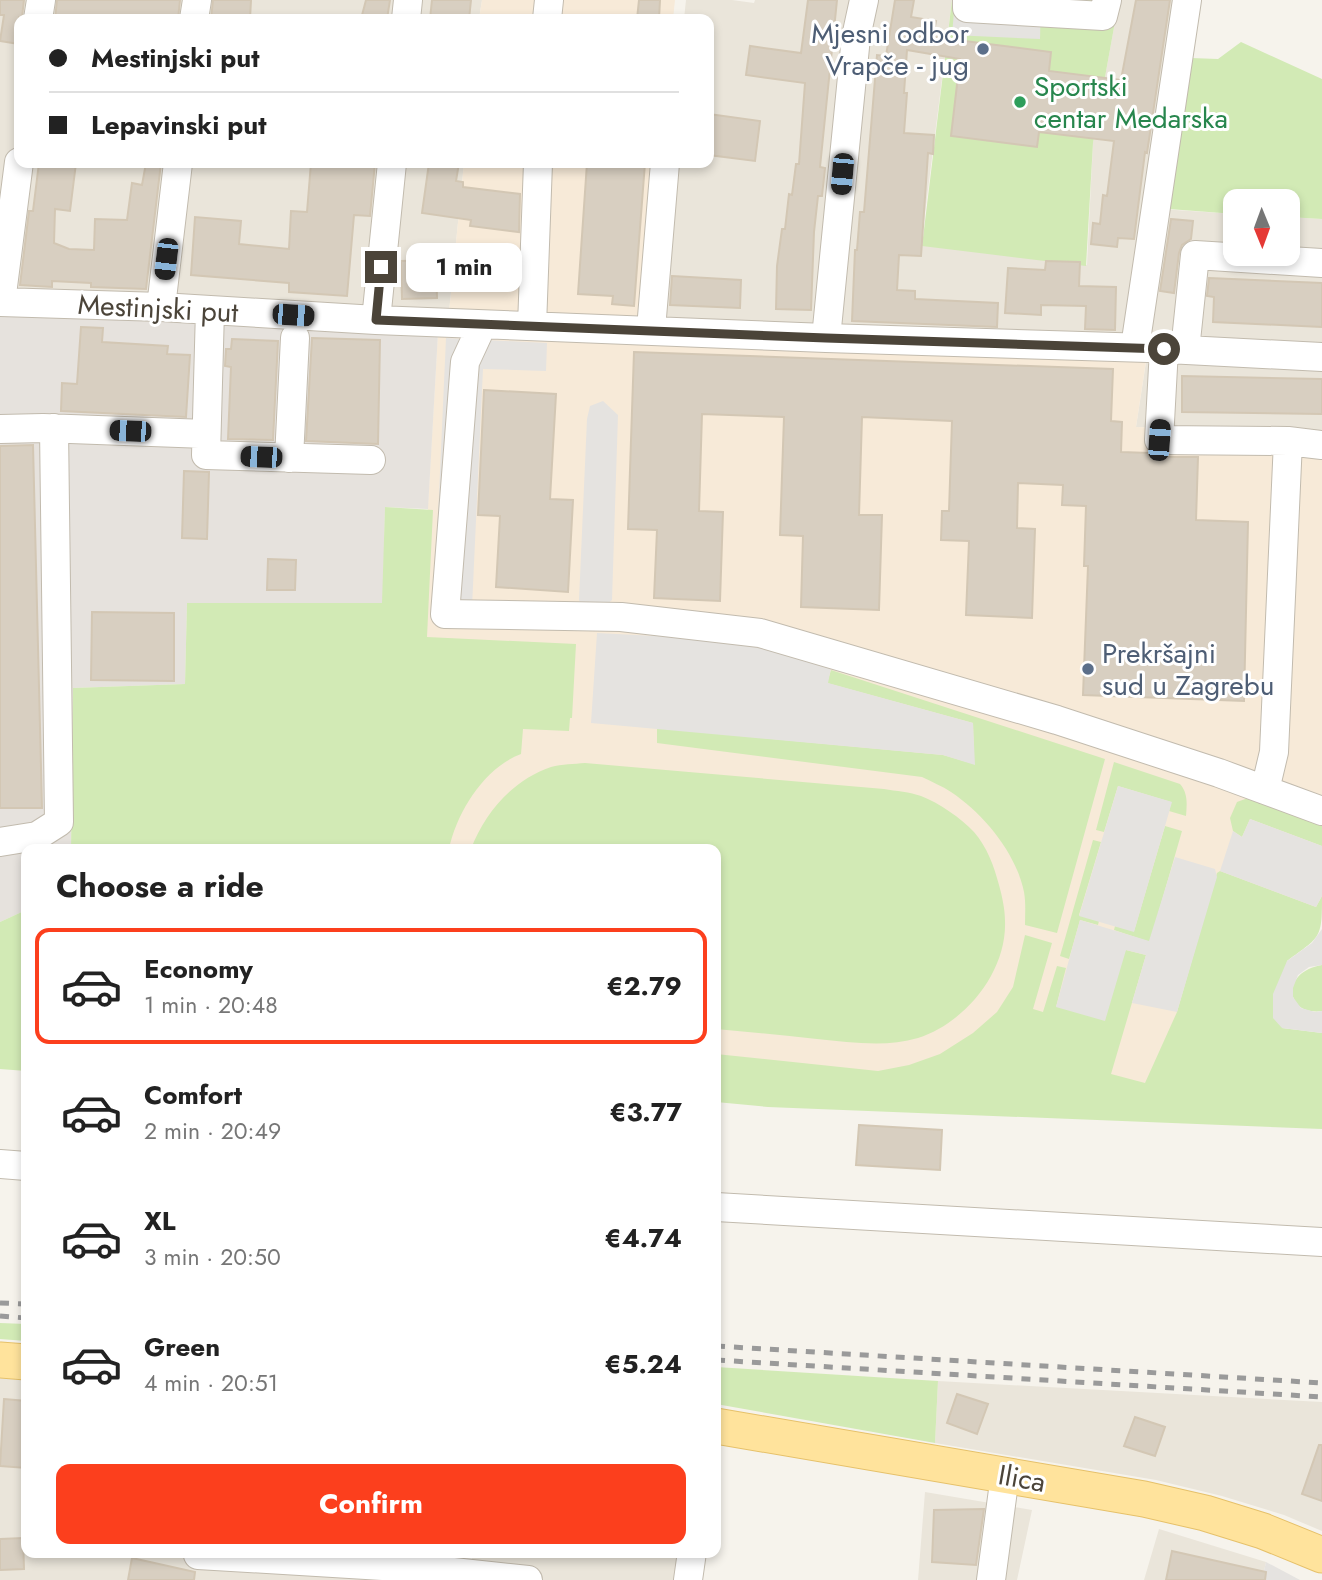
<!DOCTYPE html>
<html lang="en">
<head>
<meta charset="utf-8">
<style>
  :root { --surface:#fff; --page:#f2f2f2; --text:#222; --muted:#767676; --line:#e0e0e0; --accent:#fc3f1d }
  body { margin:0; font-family:Jost,sans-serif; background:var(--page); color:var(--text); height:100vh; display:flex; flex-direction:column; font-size:26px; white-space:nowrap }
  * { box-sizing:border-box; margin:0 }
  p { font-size:23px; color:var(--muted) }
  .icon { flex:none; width:38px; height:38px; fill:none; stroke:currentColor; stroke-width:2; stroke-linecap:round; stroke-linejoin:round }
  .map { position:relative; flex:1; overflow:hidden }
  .panel { position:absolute; left:21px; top:844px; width:700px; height:714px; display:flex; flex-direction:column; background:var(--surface); border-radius:14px; box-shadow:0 4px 10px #0003 }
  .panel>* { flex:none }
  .hud { position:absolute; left:14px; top:14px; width:700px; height:154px; border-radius:14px; box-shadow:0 4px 10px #0003; display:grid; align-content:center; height:154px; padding:0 35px; background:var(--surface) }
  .needle { width:46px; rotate:179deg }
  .controls { position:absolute; left:1223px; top:189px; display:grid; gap:14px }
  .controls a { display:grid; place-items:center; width:77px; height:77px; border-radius:14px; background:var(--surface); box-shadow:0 4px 10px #0003; font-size:35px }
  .end { position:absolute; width:32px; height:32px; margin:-16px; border:9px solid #4b4439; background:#fff; box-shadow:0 0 0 4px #fff }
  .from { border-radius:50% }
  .bubble { position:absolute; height:49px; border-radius:14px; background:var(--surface); box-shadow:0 4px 10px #0003; font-size:23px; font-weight:700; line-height:49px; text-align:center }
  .car { position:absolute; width:21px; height:42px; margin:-21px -10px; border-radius:9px; box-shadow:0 0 5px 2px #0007; background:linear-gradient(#222 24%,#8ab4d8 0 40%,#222 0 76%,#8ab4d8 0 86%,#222 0) }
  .hud b { display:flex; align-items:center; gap:24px; height:66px; font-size:26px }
  .hud b+b { border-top:2px solid var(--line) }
  .hud i { width:18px; height:18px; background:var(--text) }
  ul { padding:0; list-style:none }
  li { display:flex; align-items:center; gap:21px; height:116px; margin:0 14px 10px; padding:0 21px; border:4px solid transparent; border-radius:14px }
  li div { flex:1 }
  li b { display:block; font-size:26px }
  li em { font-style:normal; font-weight:700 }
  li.on { border-color:var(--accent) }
  li>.icon { width:63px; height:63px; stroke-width:1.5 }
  h2 { padding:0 35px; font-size:32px; line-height:84px }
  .primary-button { display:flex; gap:14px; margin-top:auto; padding:14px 35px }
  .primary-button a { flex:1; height:80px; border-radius:14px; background:var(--accent); color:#fff; font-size:28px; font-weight:700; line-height:80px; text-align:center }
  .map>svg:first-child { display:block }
</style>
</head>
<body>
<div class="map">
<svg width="1322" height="1580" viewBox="0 0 1322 1580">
  <rect width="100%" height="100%" fill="#f6f3ec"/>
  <path fill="#eae5da" d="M 0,0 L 482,0 L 479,19 L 19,19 L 19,163 L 464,163 L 449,312 L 0,291 Z
    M 686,0 L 732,0 L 754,3 L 755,0 L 952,0 L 922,237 L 1087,265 L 1093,143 L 1119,0 L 1184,0 L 1128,339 L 668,319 L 664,311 L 672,163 L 709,163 L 709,19 L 684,19 Z
    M 1160,209 L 1235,214 L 1236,254 L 1288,254 L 1288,217 L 1322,219 L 1322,434 L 1136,427 L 1146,362 Z
    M 0,1377 L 26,1380 L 26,1552 L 294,1552 L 450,1580 L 0,1580 Z
    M 938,1381 L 1322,1402 L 1322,1531 L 1284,1515 L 1222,1496 L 1156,1480 L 935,1443 Z
    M 925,1492 L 1032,1510 L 1017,1580 L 918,1580 Z
    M 1159,1529 L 1266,1562 L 1262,1580 L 1144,1580 Z
    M 473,1552 L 679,1552 L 676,1580 L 469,1580 Z"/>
  <path fill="#f7ead8" d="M 482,0 L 675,0 L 673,19 L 479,19 Z
    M 464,163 L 662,163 L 653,316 L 449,312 Z
    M 438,333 L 1146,361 L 1136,427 L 1322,434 L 1322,907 L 1182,1011 L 1146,1104 L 716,1068 L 716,849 L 408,849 Z"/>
  <path fill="#e6e2dd" d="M 0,314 L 438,333 L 428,509 L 385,507 L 383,604 L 187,603 L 185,684 L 73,688 L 71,849 L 26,849 L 26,910 L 0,922 Z"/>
  <path fill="#d2eab5" d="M 952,0 L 1119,0 L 1093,143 L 1086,266 L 922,246 Z
    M 1241,42 L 1322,79 L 1322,219 L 1288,217 L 1288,201 L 1236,201 L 1235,214 L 1169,209 L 1191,58 L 1218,59 Z
    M 385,507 L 433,510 L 427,637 L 576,644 L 572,718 L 570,718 L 569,731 L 523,729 L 521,754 C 484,768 457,812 449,849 L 71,849 L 73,688 L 185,684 L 187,603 L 382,603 Z
    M 831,670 L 1105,759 L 1057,933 L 1025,925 C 1025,914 1026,903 1024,892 C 1016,853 984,814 951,792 C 942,786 932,782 922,777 L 657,743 L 657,728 L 943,755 L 974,764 L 973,723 L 827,683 Z
    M 1114,762 L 1180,784 C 1188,793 1187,804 1186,816 L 1169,811 L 1171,802 L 1118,786 L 1104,832 L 1096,830 Z
    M 585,763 L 884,789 C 896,791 910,792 921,796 C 939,803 961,818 974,832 C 987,847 994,866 999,885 C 1002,896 1005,909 1005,921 C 1007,972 965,1023 918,1038 C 885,1048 850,1042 817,1039 C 783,1035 749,1032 716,1029 L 716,849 L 471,849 C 485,812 513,780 551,767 C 562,764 574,764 585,763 Z
    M 1248,798 L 1322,826 L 1322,846 L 1250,819 L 1242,837 L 1233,831 L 1230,818 L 1237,802 Z
    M 1165,826 L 1182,831 L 1150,942 L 1114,930 L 1115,926 L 1134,931 Z
    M 1093,840 L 1101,842 L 1079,915 L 1099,921 L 1098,925 L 1080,920 L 1069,959 L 1060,956 Z
    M 1220,871 L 1316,907 L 1322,896 C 1322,939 1321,936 1287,961 L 1282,1028 L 1322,1033 L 1322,1129 L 768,1107 L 716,1102 L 716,1054 L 878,1071 L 909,1065 L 940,1054 L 973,1033 L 997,1012 L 1013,987 L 1025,935 L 1052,943 L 1033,1009 L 1043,1012 L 1057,966 L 1066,968 L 1056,1007 L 1126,950 L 1146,955 L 1111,1074 L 1145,1083 L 1177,1012 L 1217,873 Z
    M 26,910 L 26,1071 L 0,1069 L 0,922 Z
    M 1322,965 L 1322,1011 C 1285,1016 1280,972 1322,965 Z
    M 0,1323 L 26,1324 L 26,1341 L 0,1339 Z
    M 716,1367 L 938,1381 L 935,1443 L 716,1404 Z"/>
  <path fill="#e5e3e0" d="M 955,0 L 1077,0 L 1077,3 L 1041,2 L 1040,39 L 952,35 Z
    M 446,338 L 547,343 L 546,371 L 483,369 L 472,607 L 434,606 Z
    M 603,401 L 618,415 L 612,600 L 599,611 L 583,611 L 579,600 L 587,419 L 590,406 Z
    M 597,633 L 695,638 L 767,648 L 832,663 L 828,683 L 973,723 L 975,765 L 943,755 L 591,723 Z
    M 1118,786 L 1172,802 L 1134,932 L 1079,916 Z
    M 1250,819 L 1322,846 L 1322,896 L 1316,907 L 1220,871 L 1233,831 L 1242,837 Z
    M 1175,857 L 1215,869 L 1217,877 L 1177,1012 L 1132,1003 L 1146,955 L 1126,950 L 1105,1021 L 1056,1007 L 1080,920 L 1149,941 Z
    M 1322,929 L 1322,965 L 1309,967 L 1298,975 L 1293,988 L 1293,997 L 1301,1008 L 1315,1012 L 1322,1011 L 1322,1033 L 1282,1028 L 1273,1018 L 1273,994 L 1287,961 L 1312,943 Z
    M 1266,1562 L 1300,1580 L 1262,1580 Z"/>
  <path fill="#d8cfc1" stroke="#d3c7b4" stroke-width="2" d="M 0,0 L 24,0 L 22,17 L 19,17 L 19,44 L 0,41 L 4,15 L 0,15 Z
    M 57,0 L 180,0 L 178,19 L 55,19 Z
    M 213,0 L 251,0 L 250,19 L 211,19 Z
    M 366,0 L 390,0 L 387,19 L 361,19 Z
    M 432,0 L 471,0 L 469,19 L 430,19 Z
    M 639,0 L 660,0 L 659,19 L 637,19 Z
    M 808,0 L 837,0 L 820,167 L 825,168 L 822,196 L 818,196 L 814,232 L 811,310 L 776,309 L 777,266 L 782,229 L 785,229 L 789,194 L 792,195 L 796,164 L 799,164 L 805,83 L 746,75 L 750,46 L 801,53 Z
    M 895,0 L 914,0 L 911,17 L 936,21 L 933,37 L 1051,52 L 1049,71 L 1121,80 L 1136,0 L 1170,0 L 1147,153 L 1145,152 L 1134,239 L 1118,238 L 1117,247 L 1091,244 L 1093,223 L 1100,224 L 1103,195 L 1107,196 L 1114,141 L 1039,132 L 1037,147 L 951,136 L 960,59 L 907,50 L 904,93 L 907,93 L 904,133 L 934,135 L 933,154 L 928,153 L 921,256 L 899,255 L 897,290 L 915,291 L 915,299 L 998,303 L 997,327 L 852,321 L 855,250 L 857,250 L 860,212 L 864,212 L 877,55 L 886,56 Z
    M 709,114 L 760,121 L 755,161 L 709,155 Z
    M 39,163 L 76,163 L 70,211 L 55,209 L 54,243 L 69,249 L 94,250 L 95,219 L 127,220 L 132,183 L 142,185 L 146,163 L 161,163 L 146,289 L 91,287 L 91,283 L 52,281 L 52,287 L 20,285 L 29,211 L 33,211 Z
    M 311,163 L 375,163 L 370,216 L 354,215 L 347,296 L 289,292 L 289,283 L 191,275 L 195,217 L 241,221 L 239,244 L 289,249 L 291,211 L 307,212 Z
    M 429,163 L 459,163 L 456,181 L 463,182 L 463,187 L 520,194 L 519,232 L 470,226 L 471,220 L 422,213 Z
    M 587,163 L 645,163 L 634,306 L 612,304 L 613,296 L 578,294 Z
    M 1171,219 L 1193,221 L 1191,239 L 1182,245 L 1179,253 L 1174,293 L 1160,291 Z
    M 436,260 L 437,298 L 402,299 L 401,261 Z
    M 1046,261 L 1080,262 L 1079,286 L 1116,287 L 1115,330 L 1085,329 L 1086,306 L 1041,305 L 1041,315 L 1005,313 L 1008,268 L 1045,270 Z
    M 672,276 L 741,280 L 740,308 L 670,305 Z
    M 1209,278 L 1322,283 L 1322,327 L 1213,322 L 1214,297 L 1207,296 Z
    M 81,327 L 103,328 L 102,342 L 168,346 L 167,354 L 190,355 L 186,417 L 61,411 L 62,383 L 77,384 Z
    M 312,338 L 380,340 L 378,444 L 306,441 Z
    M 232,339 L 278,341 L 273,440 L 228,439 L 231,367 L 225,366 L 226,349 L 231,349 Z
    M 634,352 L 1113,369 L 1111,421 L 1122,422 L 1121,452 L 1149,453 L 1159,457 L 1198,457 L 1196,520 L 1248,522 L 1244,701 L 1083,695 L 1088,566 L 1084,566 L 1086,506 L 1062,505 L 1063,485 L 1018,483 L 1017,528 L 1035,529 L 1032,618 L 966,615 L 969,541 L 941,540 L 942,511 L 949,511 L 952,421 L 862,417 L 859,515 L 882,515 L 879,610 L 801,607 L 803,536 L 780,535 L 784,417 L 702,414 L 699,511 L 723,512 L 720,601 L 654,598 L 657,530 L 628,529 Z
    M 1182,376 L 1322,379 L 1322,414 L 1182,412 Z
    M 484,390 L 556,394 L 550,499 L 573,500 L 568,592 L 496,587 L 500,516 L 478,515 Z
    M 33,445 L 42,808 L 0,808 L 0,446 Z
    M 184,471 L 209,472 L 207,539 L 182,538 Z
    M 268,559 L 296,560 L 295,590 L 267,590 Z
    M 92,612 L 174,613 L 174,681 L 91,680 Z
    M 859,1125 L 942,1130 L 940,1170 L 856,1165 Z
    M 957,1394 L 988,1404 L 977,1434 L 947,1423 Z
    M 4,1399 L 26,1401 L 26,1468 L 0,1466 Z
    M 1135,1417 L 1165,1427 L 1155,1456 L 1124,1446 Z
    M 1319,1445 L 1322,1445 L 1322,1501 L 1302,1494 Z
    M 984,1509 L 976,1565 L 932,1562 L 934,1510 Z
    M 23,1538 L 24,1569 L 0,1570 L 0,1539 Z
    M 1172,1551 L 1266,1572 L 1265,1580 L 1166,1580 Z
    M 132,1558 L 195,1572 L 194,1580 L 128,1580 Z"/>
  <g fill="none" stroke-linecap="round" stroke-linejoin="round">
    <g stroke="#c2bbae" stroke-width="30">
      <path id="minor" d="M 967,0 L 967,8 L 1103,16 L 1107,0
        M 38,19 L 41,0
        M 194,19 L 197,0
        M 406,19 L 408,0
        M 547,19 L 549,0
        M 0,302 L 161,307 L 376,320 L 826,338 L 1148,348 L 1322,357
        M 1,302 L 19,162
        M 161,307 L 178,163
        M 210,310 L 206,455 L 371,460
        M 376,320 L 392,163
        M 532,326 L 538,163
        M 651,329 L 665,163
        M 478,334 L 465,362 L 445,614 L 621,617 L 760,633 L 1057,720 L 1219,773 L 1322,811
        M 826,338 L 856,37 L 864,0
        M 1135,347 L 1187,0
        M 1164,349 L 1159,440 L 1288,441 L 1322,445
        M 1185,350 L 1195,255 L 1322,263
        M 0,429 L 43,428 L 206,434
        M 289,458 L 295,338
        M 1265,790 L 1274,752 L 1288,441
        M 0,842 L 37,836 L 59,822 L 54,428
        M 0,1164 L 26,1166
        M 716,1207 L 1322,1242
        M 198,1555 L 416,1568 L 528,1580
        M 688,1580 L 692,1552
        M 991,1580 L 1005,1475"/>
    </g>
    <g stroke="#e6c16a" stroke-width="37">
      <path id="major" d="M 0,1360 L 26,1362
        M 716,1426 L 1144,1499 L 1205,1513 L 1263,1531 L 1322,1555"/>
    </g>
    <use href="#minor" stroke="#fff" stroke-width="28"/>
    <use href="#major" stroke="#ffe39c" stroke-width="35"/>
    <path stroke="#9a9a9a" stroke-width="5" stroke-dasharray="9 9" stroke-linecap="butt" d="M 0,1303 L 26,1304
      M 0,1316 L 26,1318
      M 716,1346 L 1322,1383
      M 716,1360 L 1322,1397"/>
  </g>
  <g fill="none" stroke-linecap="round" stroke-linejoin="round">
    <path stroke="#4b4439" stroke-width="9" d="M 381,267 L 376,320 L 826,338 L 1164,349"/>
  </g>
  <g fill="#5c6f8a" stroke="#fff" stroke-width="2.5">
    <circle cx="983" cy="49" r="7"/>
    <circle cx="1088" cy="669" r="7"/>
  </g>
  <circle fill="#2e9e5b" stroke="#fff" stroke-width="2.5" cx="1020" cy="102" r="7"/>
  <g text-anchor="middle" stroke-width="6" stroke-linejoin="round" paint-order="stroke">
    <g font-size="28" fill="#4e5e75" stroke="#fff" text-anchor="end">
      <text x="969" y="43">Mjesni odbor<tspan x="969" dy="32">Vrapče - jug</tspan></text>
      <text x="1102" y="663" text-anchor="start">Prekršajni<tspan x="1102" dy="32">sud u Zagrebu</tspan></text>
    </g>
    <g font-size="28" fill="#27864d" stroke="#fff" text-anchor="start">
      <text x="1034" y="96">Sportski<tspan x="1034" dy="32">centar Medarska</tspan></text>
    </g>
    <g font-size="28" fill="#4b4439" stroke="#fff">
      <text transform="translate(158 308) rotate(3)" y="10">Mestinjski put</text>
      <text transform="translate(1022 1478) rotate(10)" y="10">Ilica</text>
    </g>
  </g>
</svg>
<div class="controls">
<a><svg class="needle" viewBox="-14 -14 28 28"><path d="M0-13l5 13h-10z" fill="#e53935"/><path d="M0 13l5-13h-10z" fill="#767676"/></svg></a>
</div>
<i class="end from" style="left:1164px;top:349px"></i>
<i class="end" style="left:381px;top:267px"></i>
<div class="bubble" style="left:406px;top:243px;width:116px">1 min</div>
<i class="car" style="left:842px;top:174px;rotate:185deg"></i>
<i class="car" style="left:166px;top:259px;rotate:187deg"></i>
<i class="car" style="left:293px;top:315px;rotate:94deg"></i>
<i class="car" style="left:130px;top:431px;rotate:272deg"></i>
<i class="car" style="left:1159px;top:440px;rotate:4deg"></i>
<i class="car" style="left:261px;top:457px;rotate:272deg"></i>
<div class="hud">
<b><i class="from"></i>Mestinjski put</b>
<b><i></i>Lepavinski put</b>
</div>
<section class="panel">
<h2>Choose a ride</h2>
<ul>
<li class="on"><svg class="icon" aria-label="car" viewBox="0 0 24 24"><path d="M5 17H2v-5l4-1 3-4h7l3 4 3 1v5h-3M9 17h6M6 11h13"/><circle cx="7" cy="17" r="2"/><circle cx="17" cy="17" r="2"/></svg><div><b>Economy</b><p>1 min · 20:48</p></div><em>€2.79</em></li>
<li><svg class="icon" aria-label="car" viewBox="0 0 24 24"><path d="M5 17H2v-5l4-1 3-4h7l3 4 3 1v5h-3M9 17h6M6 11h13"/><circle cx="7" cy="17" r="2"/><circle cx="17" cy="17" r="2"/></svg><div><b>Comfort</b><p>2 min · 20:49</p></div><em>€3.77</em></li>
<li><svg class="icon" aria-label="car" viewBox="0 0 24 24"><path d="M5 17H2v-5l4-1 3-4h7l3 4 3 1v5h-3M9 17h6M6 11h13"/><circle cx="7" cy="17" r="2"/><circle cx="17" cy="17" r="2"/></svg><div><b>XL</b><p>3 min · 20:50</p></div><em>€4.74</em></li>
<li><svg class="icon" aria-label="car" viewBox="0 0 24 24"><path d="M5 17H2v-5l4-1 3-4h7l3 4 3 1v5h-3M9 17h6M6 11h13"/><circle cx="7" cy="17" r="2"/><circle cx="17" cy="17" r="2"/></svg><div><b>Green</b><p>4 min · 20:51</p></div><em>€5.24</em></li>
</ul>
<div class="primary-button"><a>Confirm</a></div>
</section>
</div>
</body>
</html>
